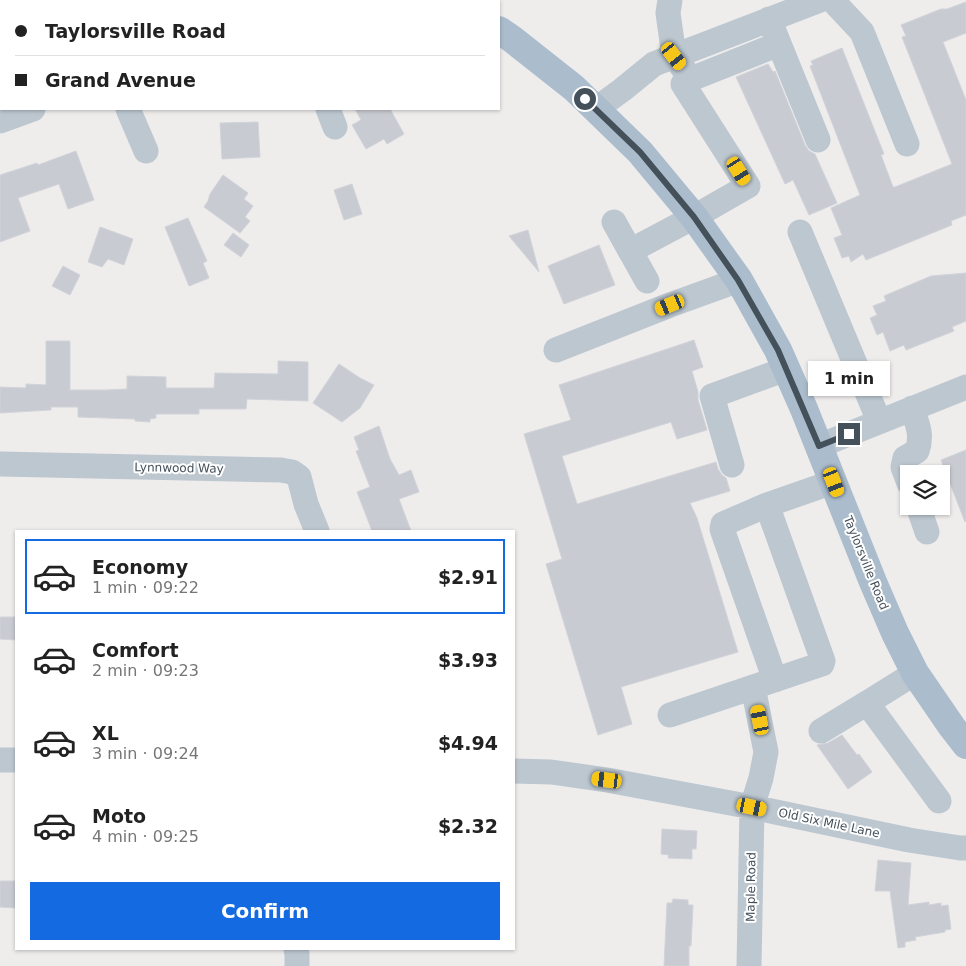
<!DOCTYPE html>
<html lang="en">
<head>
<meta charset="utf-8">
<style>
  :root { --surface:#fff; --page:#f2f2f2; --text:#222; --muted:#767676; --line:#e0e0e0; --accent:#146be1 }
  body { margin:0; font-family:"DejaVu Sans",sans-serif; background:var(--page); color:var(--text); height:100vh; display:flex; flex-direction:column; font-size:19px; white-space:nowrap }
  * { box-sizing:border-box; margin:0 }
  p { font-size:16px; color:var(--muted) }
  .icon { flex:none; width:28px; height:28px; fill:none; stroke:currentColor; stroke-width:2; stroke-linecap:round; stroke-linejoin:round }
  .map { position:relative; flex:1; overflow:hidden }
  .sheet { position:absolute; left:15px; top:530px; width:500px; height:420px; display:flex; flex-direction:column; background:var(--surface); border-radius:0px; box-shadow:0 1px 4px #0004 }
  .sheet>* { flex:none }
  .guide { position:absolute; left:0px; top:0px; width:500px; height:110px; box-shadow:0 1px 4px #0004; display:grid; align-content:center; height:110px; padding:0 15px; background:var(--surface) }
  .tools { position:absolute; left:900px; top:465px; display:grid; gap:10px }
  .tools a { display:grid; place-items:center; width:50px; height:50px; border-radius:0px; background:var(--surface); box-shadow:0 1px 4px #0004; font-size:25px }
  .end { position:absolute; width:22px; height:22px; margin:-11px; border:6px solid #44505a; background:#fff; box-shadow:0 0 0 2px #fff }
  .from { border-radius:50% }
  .bubble { position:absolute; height:35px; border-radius:0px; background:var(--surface); box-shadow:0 1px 4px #0004; font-size:16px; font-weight:700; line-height:35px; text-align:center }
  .car { position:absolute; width:15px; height:30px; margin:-15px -8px; border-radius:6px; box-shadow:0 0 4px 1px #0007; background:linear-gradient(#f5c518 24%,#345 0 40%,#f5c518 0 76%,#345 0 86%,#f5c518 0) }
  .guide b { display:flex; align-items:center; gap:18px; height:48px; font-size:19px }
  .guide b+b { border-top:1px solid var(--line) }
  .guide i { width:12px; height:12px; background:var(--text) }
  ul { padding:9px 0 0; list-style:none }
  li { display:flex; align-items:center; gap:15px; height:75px; margin:0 10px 8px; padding:0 5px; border:2px solid transparent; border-radius:0px }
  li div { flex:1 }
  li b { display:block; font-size:19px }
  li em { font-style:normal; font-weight:700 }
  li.current { border-color:var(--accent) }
  li>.icon { width:45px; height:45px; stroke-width:1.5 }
  .button { display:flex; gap:10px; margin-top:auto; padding:10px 15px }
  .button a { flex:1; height:58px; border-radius:0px; background:var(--accent); color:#fff; font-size:20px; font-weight:700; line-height:58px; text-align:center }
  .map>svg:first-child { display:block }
</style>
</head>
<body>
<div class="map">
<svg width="966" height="966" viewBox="0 0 966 966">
  <rect width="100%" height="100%" fill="#efecec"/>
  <path fill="#c9cbd2" stroke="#d0d3d9" d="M 966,2 L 966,33 L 943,42 L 966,100 L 966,215 L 951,221 L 952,225 L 866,260 L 863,254 L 851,262 L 849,256 L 842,258 L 834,238 L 842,235 L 831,208 L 860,195 L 810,66 L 813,65 L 811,61 L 842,48 L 884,154 L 881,155 L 893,187 L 895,187 L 952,164 L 902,37 L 906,36 L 901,25 L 941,9 L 947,9 Z
    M 768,64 L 773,72 L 775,71 L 805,145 L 809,151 L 815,154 L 837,203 L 809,215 L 793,180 L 785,184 L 736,77 Z
    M 355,109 L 390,109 L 404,134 L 387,144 L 384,139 L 366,149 L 352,125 L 361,120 Z
    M 258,122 L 260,157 L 222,159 L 220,123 Z
    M 76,151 L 94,200 L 68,209 L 59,184 L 18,198 L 30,231 L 0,242 L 0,175 L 37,163 L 38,165 Z
    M 223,175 L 248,193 L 244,199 L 253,206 L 245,217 L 250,221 L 240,233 L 204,207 L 208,201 L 210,194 Z
    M 352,184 L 362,214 L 344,220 L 334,190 Z
    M 188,218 L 207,261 L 203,263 L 209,278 L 189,286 L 165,227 Z
    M 100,227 L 133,239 L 124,265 L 108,259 L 102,267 L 88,262 Z
    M 528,230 L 539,272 L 509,236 Z
    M 233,233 L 249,245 L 241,257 L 224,245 Z
    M 599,245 L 615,285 L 564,304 L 548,266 Z
    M 63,266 L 80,275 L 70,295 L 52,286 Z
    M 966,273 L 966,321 L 952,327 L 954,331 L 906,350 L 904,345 L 890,351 L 883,332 L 877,335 L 870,318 L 877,315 L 873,306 L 886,301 L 884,296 L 931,276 Z
    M 694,340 L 703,367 L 692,371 L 698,392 L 698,400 L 707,430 L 677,439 L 671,422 L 562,456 L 577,504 L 716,462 L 718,469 L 722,475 L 726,478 L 730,491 L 690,503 L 697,518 L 738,652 L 621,687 L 632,724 L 598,735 L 546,564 L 562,559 L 524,434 L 571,420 L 559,385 Z
    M 46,341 L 70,341 L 70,390 L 106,390 L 127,389 L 127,376 L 166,377 L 166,388 L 214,388 L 215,373 L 278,374 L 278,361 L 308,362 L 308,401 L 247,399 L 246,409 L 199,409 L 199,414 L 156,414 L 156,418 L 150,419 L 150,422 L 135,421 L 135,419 L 78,417 L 78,407 L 51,407 L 51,410 L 0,413 L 0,387 L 26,388 L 26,384 L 46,385 Z
    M 339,364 L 360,378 L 374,385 L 360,408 L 342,422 L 313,403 Z
    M 379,426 L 390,459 L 399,475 L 411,470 L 419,492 L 399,499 L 411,531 L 372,531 L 357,492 L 370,487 L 356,451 L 359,450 L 354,437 Z
    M 966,450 L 966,521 L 965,522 L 941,460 Z
    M 0,617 L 16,617 L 16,640 L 0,639 Z
    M 842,735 L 857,755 L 859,754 L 872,772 L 848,789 L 817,745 L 828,743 Z
    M 662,829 L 697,831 L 696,849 L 692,849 L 692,859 L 668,858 L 669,855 L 661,854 Z
    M 878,860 L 911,863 L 908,905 L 929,902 L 929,905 L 941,903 L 941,906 L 948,905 L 951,929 L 945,930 L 945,932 L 915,937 L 916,940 L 905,942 L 905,947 L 898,948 L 890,891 L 875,891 Z
    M 0,881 L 16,881 L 16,908 L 0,907 Z
    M 673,899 L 688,900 L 688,905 L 693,905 L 691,946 L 689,946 L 689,966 L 664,966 L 667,903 L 672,903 Z"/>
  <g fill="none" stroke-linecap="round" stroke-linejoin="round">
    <path stroke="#bcc7d0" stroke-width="25" d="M 832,0 L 862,32 L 907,144
      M 159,1 L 159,0
      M 312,1 L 312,0
      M 769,19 L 818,140
      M 691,79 L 779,44
      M 128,109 L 146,151
      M 328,109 L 335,127
      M 596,109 L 622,90 L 654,64 L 820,0
      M 0,121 L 33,109
      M 614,222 L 647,281
      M 800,232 L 879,421
      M 630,251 L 694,217 L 748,186 L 683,84 L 691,79 L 674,56 L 668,13 L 670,0
      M 556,350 L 670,305 L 739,280
      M 819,446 L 966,387
      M 0,464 L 281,470 L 292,472 L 299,477 L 306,504 L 317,531
      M 732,465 L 712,396 L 786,369
      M 909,483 L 903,467 L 905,458 L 917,451 C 923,435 917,423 912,408
      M 767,505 L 723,524 L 722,529 L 775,680
      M 918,506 L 927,532
      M 915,673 L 867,703 L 939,801
      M 670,715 L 822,664 L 823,661 L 767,505 L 833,482
      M 821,731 L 867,703
      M 0,760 L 16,760
      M 514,771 L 551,772 L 607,780 L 752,807 L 909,840 L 960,848 L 966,848
      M 296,949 L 297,954 L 297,966
      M 749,966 L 752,807 L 761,778 L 766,752 L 753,687"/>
    <path stroke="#abbccd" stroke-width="28" d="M 453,0 L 455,1
      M 499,30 L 512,39 L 574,88 L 640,152 L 694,217 L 739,280 L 778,350 L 804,409 L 873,582 L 895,633 L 915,673 L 952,727 L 966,745"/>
  </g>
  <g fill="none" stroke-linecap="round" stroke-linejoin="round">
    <path stroke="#44505a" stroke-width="6" d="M 585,99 L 640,152 L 694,217 L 738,280 L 778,350 L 819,446 L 849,434"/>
  </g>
  <g text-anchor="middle" stroke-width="4" stroke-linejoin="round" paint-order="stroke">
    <g font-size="12" fill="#44505a" stroke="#fff">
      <text transform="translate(179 468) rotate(1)" y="4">Lynnwood Way</text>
      <text transform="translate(866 563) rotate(68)" y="4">Taylorsville Road</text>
      <text transform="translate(829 823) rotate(12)" y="4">Old Six Mile Lane</text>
      <text transform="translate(751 887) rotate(-89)" y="4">Maple Road</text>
    </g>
  </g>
</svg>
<div class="tools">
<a><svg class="icon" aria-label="layers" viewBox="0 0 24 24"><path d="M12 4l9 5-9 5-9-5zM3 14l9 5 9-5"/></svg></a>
</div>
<i class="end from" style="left:585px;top:99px"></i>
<i class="end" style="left:849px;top:434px"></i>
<div class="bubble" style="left:808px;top:361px;width:82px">1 min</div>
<i class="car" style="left:674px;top:56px;rotate:143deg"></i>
<i class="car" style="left:739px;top:171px;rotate:148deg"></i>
<i class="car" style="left:670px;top:305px;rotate:248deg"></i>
<i class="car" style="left:834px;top:482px;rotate:159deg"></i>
<i class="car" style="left:760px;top:720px;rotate:349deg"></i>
<i class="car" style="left:607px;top:780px;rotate:277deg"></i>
<i class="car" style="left:752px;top:807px;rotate:102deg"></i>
<div class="guide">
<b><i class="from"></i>Taylorsville Road</b>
<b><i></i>Grand Avenue</b>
</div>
<section class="sheet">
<ul>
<li class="current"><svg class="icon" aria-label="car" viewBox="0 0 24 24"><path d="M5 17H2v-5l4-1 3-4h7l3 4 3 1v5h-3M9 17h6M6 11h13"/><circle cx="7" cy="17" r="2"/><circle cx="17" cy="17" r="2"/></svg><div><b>Economy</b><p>1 min · 09:22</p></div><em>$2.91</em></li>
<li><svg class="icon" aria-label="car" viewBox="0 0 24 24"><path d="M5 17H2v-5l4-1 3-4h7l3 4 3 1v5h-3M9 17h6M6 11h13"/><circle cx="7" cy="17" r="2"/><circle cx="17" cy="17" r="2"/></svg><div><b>Comfort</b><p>2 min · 09:23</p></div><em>$3.93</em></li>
<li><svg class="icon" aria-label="car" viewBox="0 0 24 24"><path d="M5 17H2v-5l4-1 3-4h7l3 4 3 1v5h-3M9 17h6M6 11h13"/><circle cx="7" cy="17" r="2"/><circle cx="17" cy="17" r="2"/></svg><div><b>XL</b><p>3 min · 09:24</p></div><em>$4.94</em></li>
<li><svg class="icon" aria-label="car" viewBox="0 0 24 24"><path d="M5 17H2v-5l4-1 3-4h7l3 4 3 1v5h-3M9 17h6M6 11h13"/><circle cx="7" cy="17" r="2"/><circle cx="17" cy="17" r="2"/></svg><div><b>Moto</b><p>4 min · 09:25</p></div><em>$2.32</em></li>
</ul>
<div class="button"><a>Confirm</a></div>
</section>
</div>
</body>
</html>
